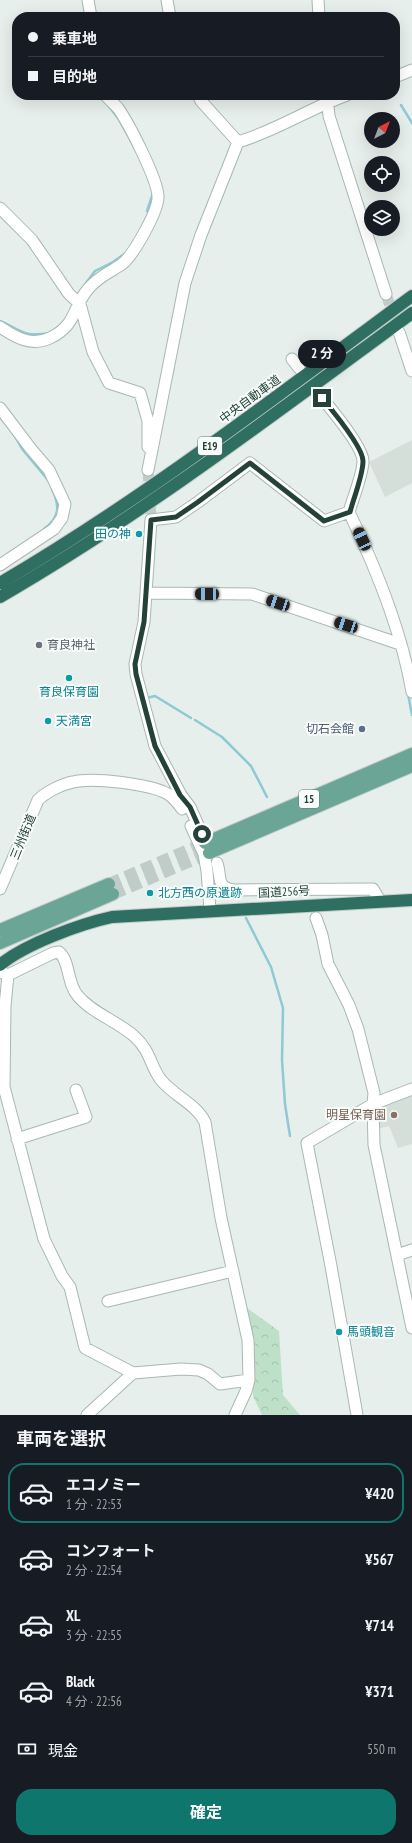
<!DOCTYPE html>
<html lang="ja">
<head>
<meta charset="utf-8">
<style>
  :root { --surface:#171b24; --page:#242831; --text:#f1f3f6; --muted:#9ea1a6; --line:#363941; --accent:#0f766e }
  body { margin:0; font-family:"PT Sans Narrow","Noto Sans JP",sans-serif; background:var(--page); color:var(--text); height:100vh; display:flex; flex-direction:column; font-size:15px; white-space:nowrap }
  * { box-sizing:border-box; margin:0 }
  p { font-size:13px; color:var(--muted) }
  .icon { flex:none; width:22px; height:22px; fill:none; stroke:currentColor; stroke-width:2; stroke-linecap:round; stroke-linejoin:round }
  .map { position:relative; height:1415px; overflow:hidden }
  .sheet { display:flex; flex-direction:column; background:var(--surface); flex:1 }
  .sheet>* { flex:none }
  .guide { position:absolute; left:12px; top:12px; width:388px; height:88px; border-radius:16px; box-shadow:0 4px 16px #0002; display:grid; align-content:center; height:88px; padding:0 16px; background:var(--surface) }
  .needle { width:26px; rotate:42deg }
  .tools { position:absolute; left:364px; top:112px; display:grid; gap:8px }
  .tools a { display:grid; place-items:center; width:36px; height:36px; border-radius:50%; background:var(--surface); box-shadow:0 4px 16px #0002; font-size:20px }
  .end { position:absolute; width:18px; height:18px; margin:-9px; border:5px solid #24423a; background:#fff; box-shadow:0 0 0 2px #fff }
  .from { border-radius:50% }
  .bubble { position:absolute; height:28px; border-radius:14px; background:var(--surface); box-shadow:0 4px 16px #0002; font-size:13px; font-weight:700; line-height:28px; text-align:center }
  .car { position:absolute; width:12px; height:24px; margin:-12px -6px; border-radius:5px; box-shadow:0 0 3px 1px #0007; background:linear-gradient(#222 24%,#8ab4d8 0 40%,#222 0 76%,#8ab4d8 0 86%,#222 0) }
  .guide b { display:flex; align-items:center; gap:14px; height:38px; font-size:15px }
  .guide b+b { border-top:1px solid var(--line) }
  .guide i { width:10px; height:10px; background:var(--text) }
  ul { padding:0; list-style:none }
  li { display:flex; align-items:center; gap:12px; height:60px; margin:0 8px 6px; padding:0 8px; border:2px solid transparent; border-radius:16px }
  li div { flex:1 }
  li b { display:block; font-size:15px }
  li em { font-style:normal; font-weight:700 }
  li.on { border-color:var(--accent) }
  li>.icon { width:36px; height:36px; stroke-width:1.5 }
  h2 { padding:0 16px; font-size:18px; line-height:48px }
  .pay { display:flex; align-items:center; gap:10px; height:44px; padding:0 16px; font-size:15px }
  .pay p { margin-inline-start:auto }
  .primary-button { display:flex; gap:8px; margin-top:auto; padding:8px 16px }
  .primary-button a { flex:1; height:46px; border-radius:16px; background:var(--accent); color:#fff; font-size:16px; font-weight:700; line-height:46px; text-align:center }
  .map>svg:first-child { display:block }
</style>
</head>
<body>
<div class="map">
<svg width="412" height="1415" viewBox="0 0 412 1415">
  <defs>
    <pattern id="forest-crowns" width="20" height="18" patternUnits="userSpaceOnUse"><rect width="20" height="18" fill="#bfe0c8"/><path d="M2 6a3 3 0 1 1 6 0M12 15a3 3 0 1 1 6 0" fill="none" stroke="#a4c1ad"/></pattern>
  </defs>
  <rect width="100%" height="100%" fill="#e6efeb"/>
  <path fill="#d4dfda" d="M 412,440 L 412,483 L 385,497 L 369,462 Z
    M 412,1091 L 412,1144 L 398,1148 L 389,1126 L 376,1129 L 376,1105 Z"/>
  <path fill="url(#forest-crowns)" d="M 247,1308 L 279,1331 L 283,1395 L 300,1415 L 262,1415 L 253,1396 L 252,1344 Z"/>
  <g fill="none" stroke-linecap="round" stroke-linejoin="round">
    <path stroke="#8ec9d4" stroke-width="2.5" d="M 395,91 L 396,93
      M 108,105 L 118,118 L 131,141
      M 401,105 L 412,123
      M 147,211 L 153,193
      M 86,283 L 95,271 L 113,262 L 127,252
      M 0,321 C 23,331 22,337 50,333
      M 0,417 L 5,423
      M 13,433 L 23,450 L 48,480
      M 44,529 C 60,517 60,506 52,489
      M 408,694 L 412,715
      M 147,698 L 155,696 L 191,718
      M 195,720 L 222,737 L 251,766 L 267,797
      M 246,918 L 271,967 L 283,1008 L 282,1060 L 285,1104 L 290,1136"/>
    <path stroke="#bfccc8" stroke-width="11" stroke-dasharray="11 5.5" stroke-linecap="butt" d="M 386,294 L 399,332
      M 299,369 L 322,398
      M 148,470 L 151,520"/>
    <path stroke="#bfccc8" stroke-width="12" stroke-dasharray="12 6" stroke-linecap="butt" d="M 109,884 L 205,843
      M 113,894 L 209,853"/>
    <g stroke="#a8b8b2" stroke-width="13">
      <path id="minor" d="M 88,0 L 91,17
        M 167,0 L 170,17
        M 318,0 L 319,17
        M 395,77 L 412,70
        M 198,95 L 201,101 L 238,142
        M 327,95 L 329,116 L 386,294
        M 238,142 C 276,131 310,108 347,95
        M 0,208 L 32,240 L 69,294 L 80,304 L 93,352 L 109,383 L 140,393 L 148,421 L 148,447
        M 0,327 C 15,337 31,347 50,338 C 77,325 72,308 88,289 C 99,276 109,273 122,264 C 133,256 159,210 158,196 C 157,178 129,124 118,108 C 114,104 109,99 105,95
        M 399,332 L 412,371
        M 292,359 L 299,368
        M 322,398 C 332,410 363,447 363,461 C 363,474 353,498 349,512 C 375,566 402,633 412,692
        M 0,408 L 31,449 L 49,470 L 65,504 L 62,518 L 54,529 L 0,565
        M 148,470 L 185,283 L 201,235 L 238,142
        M 147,593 L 252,594 L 400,644
        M 191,826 L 204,854 L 207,871 L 210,910
        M 202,834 L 190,807 L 181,795 L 155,746 L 136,674 L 135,664 L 144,622 L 151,520 L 176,517 L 198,502 L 250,463 L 324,521 L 349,512
        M 217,863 C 222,877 215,887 234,890 L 373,889 L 380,901
        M 0,889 L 38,800 C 46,792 62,784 73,782 C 93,777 150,784 168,794 C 174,798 178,803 182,809
        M 316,918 L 322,935 L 328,964 L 349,1005 L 358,1029 L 374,1093 L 373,1104 L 374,1145 L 412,1328
        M 0,972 L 8,975 L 53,953 L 59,952 C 70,961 67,984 78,996 C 92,1013 117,1021 134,1036 C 151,1051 150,1066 161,1080 C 174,1096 195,1103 205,1122 L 221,1218 L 248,1340 L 249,1380 L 246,1391 L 235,1415
        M 8,975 L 5,1006 L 4,1087 L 44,1239 L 62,1276 L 70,1287 L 85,1348 L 133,1373 L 181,1369 L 199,1370 L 208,1374 L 220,1384 L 249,1380
        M 17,1139 L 86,1117 L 76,1090
        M 397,1255 L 412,1250
        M 108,1301 L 233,1271
        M 87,1415 L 133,1373
        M 357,1415 L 331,1266 L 307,1143 L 373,1104 L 412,1089"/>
    </g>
    <g stroke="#c2cac8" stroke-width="14">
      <path id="major" d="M 205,843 L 412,754
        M 209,853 L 412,766
        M 0,930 L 109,884
        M 0,943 L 113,894"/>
    </g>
    <g stroke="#c2cac8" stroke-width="14">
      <path id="highway" d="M 0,583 C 145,498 277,396 412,296
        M 0,597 C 145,513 277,412 412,313
        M 0,965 C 25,944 80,924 112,917 L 412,900"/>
    </g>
    <use href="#minor" stroke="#fff" stroke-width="11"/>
    <use href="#major" stroke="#6aa596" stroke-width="12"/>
    <use href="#highway" stroke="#2f6f62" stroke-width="12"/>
  </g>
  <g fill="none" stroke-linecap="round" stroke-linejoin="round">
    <path stroke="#24423a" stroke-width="5" d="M 202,834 L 190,807 L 180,795 L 155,746 L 136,674 L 135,664 L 144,622 L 151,520 L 176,517 L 198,502 L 250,463 L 324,521 L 350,512 C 354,497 363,475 363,461 C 363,447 332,410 322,398"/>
  </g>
  <g fill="#0f9aa8" stroke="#f7fbf9" stroke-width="1.5">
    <circle cx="139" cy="534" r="4"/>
    <circle cx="69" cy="678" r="4"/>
    <circle cx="48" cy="721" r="4"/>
    <circle cx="150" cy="893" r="4"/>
    <circle cx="339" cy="1332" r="4"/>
  </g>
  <circle fill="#6b7280" stroke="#f7fbf9" stroke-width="1.5" cx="39" cy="645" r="4"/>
  <circle fill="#5c6f8a" stroke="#f7fbf9" stroke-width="1.5" cx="362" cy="729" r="4"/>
  <circle fill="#8d6e63" stroke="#f7fbf9" stroke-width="1.5" cx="394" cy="1115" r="4"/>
  <g text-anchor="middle" stroke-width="4" stroke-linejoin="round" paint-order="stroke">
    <g fill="#f7fbf9" stroke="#637a73" stroke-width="1">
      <rect x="198" y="437" width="24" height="18" rx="3"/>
      <rect x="299" y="790" width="20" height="18" rx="3"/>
    </g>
    <g font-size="11" font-weight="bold" fill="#24423a">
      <text x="210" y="450">E19</text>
      <text x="309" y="803">15</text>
    </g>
    <g font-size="12" fill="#24423a" stroke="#f7fbf9">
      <text transform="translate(250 399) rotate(-36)" y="4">中央自動車道</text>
      <text transform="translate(23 837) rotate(-68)" y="4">三州街道</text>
      <text transform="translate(284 892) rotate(-3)" y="4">国道256号</text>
    </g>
    <g font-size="12" fill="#0d838f" stroke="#f7fbf9" text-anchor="start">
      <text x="131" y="538" text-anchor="end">田の神</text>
      <text x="69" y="696" text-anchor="middle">育良保育園</text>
      <text x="56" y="725">天満宮</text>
      <text x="158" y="897">北方西の原遺跡</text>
      <text x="347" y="1336">馬頭観音</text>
    </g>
    <g font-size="12" fill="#5b616d" stroke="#f7fbf9" text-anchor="start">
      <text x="47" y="649">育良神社</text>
    </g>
    <g font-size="12" fill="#4e5e75" stroke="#f7fbf9" text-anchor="end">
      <text x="354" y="733">切石会館</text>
    </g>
    <g font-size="12" fill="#785e54" stroke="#f7fbf9" text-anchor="end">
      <text x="386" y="1119">明星保育園</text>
    </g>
  </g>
</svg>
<div class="tools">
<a><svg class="needle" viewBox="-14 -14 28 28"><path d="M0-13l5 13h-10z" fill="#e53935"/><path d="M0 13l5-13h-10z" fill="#9ea1a6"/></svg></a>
<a><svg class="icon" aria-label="locate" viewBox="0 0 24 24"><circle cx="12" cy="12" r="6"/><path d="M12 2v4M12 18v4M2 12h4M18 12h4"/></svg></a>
<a><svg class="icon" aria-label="layers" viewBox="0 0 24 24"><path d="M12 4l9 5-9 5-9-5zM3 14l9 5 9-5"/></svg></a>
</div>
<i class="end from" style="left:202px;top:834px"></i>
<i class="end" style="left:322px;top:398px"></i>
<div class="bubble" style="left:298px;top:340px;width:48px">2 分</div>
<i class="car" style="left:362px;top:539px;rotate:335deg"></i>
<i class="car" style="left:207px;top:594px;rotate:271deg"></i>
<i class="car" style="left:278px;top:603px;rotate:288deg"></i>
<i class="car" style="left:346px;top:625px;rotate:288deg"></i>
<div class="guide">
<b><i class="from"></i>乗車地</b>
<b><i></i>目的地</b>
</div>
</div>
<section class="sheet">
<h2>車両を選択</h2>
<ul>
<li class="on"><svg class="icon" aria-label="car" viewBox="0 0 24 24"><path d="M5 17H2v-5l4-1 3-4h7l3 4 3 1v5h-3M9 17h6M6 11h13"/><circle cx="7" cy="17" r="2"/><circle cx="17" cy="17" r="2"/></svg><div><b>エコノミー</b><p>1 分 · 22:53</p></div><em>¥420</em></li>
<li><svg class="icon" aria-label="car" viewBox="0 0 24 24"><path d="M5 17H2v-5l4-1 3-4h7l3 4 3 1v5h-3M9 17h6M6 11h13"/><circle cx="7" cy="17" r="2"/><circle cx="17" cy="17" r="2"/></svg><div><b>コンフォート</b><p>2 分 · 22:54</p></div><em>¥567</em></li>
<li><svg class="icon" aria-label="car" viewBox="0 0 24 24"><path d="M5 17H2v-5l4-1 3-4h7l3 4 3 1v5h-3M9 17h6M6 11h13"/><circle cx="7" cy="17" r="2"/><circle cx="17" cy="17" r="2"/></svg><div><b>XL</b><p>3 分 · 22:55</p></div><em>¥714</em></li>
<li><svg class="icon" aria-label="car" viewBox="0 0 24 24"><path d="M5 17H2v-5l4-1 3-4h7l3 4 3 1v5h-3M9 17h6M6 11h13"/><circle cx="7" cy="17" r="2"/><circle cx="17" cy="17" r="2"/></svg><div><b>Black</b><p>4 分 · 22:56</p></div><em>¥371</em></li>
</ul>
<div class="pay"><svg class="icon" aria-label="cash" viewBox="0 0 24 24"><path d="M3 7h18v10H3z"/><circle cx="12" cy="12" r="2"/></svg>現金<p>550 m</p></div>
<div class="primary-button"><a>確定</a></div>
</section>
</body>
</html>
